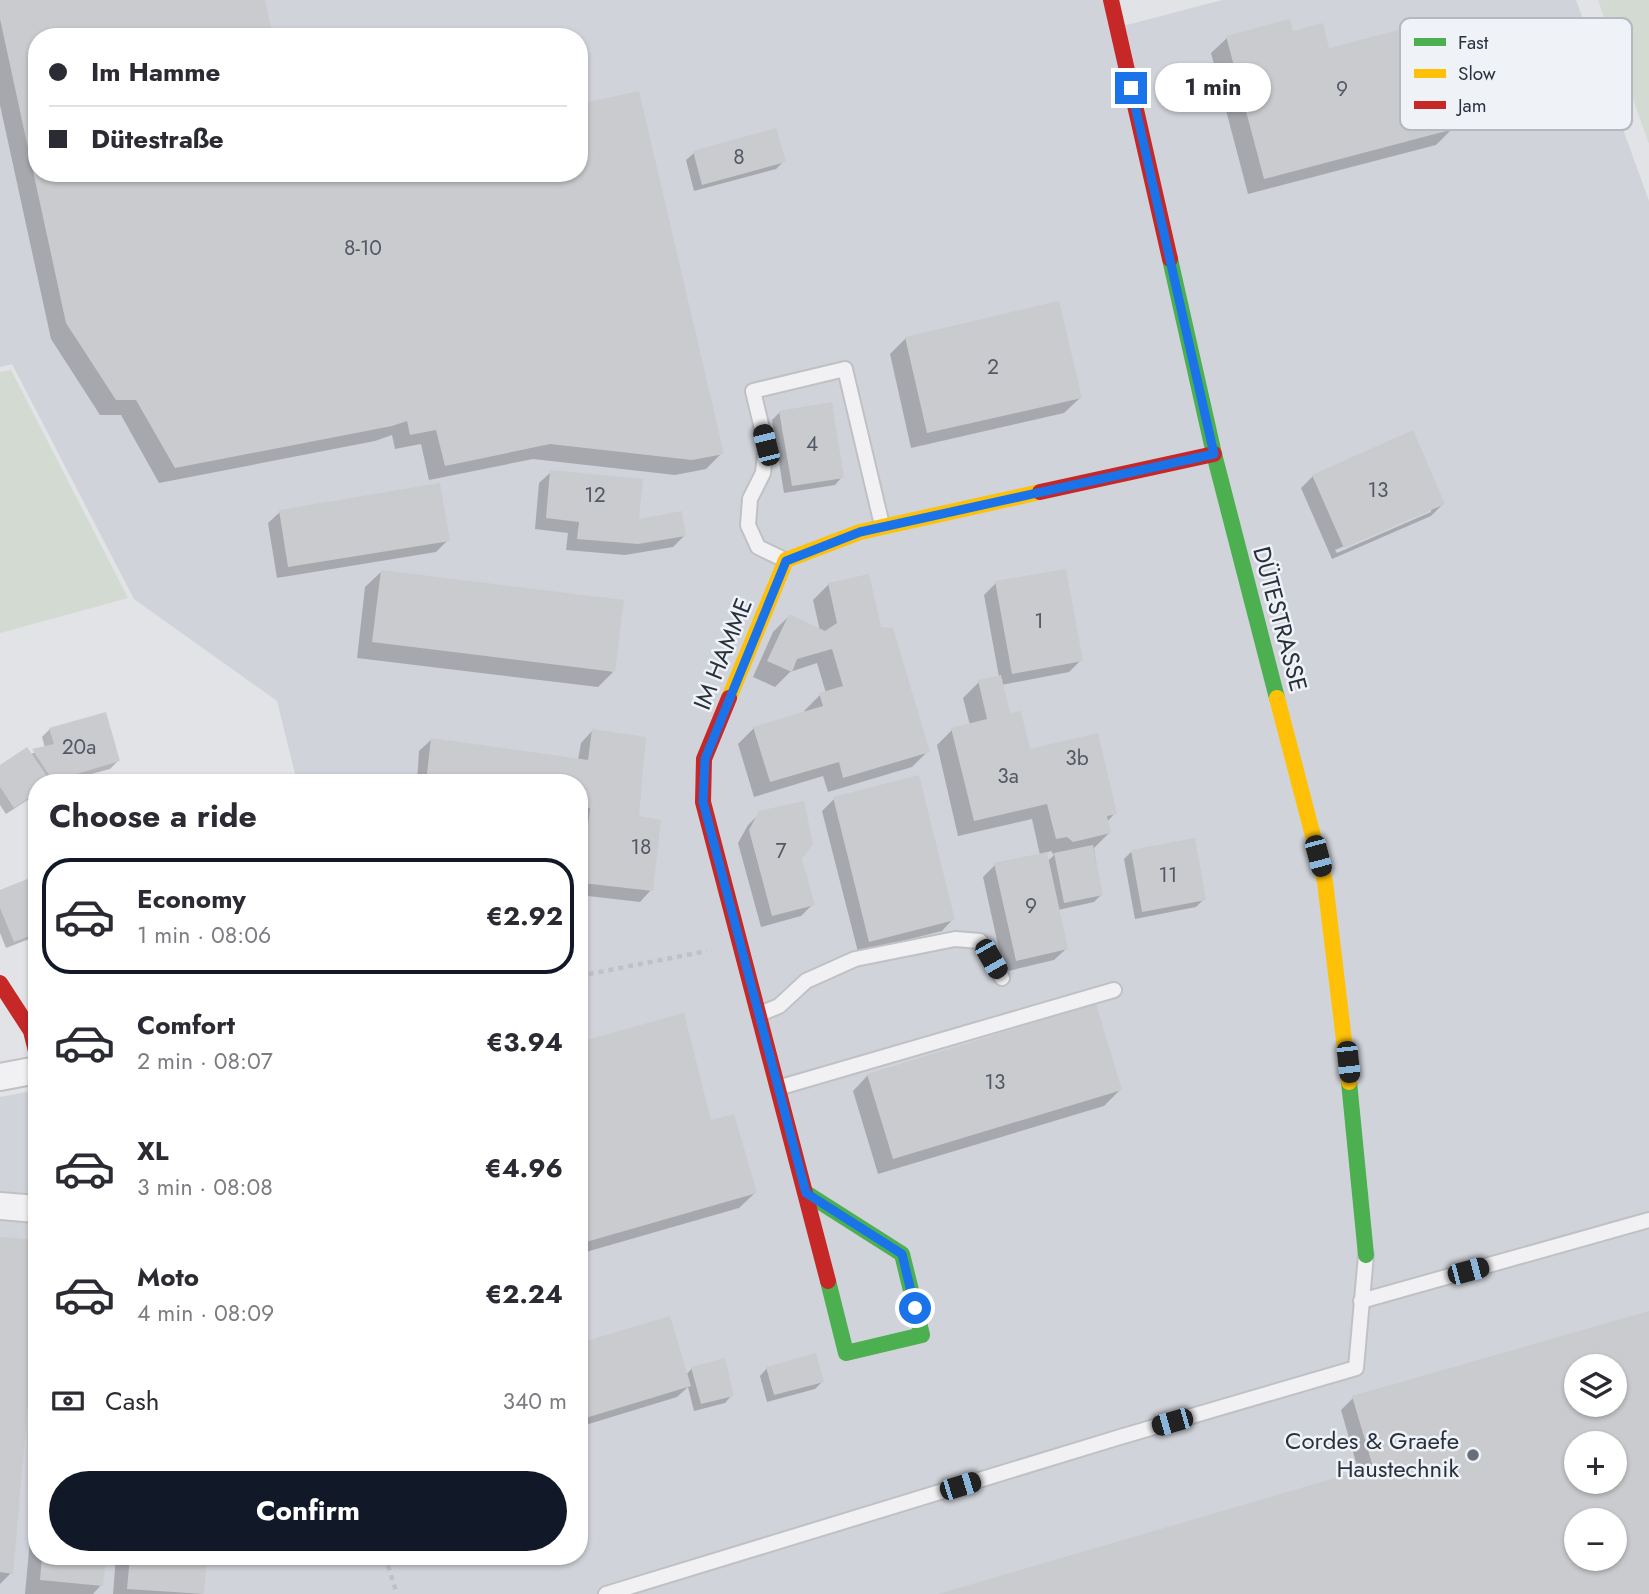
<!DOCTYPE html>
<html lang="en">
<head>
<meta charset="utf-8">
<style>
  :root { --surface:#fff; --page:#f7f7f7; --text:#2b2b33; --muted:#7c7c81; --line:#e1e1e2; --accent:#111827 }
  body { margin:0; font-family:Jost,sans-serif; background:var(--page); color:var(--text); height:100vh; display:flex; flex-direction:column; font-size:26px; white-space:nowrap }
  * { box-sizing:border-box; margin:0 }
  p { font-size:23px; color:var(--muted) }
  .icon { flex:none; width:38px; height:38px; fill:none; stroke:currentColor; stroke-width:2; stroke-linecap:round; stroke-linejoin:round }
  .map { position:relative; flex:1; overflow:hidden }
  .panel { position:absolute; left:28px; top:774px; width:560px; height:791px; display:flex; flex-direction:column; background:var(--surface); border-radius:28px; box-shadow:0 2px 5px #0004 }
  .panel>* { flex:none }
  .guide { position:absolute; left:28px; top:28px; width:560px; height:154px; border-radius:28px; box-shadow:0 2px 5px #0004; display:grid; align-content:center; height:154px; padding:0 21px; background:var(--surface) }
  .fabs { position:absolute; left:1564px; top:1354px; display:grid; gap:14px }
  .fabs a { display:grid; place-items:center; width:63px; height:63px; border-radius:50%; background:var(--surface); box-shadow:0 2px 5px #0004; font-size:35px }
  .end { position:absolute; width:32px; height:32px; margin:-16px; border:9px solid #1a73e8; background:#fff; box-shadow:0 0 0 4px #fff }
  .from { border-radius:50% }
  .bubble { position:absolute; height:49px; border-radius:24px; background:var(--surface); box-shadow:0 2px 5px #0004; font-size:23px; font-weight:700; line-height:49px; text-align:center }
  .car { position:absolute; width:21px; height:42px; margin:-21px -10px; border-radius:9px; box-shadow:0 0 5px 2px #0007; background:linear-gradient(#222 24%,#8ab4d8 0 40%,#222 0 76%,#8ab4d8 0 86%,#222 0) }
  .guide b { display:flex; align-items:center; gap:24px; height:66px; font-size:26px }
  .guide b+b { border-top:2px solid var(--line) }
  .guide i { width:18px; height:18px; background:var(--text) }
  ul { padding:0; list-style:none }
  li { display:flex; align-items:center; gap:21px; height:116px; margin:0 14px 10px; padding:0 7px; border:4px solid transparent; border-radius:28px }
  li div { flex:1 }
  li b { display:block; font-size:26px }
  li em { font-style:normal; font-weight:700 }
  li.on { border-color:var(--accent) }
  li>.icon { width:63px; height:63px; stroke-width:1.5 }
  h2 { padding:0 21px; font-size:32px; line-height:84px }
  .pay { display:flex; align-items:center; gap:18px; height:77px; padding:0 21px; font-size:26px }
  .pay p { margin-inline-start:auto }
  .primary-button { display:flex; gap:14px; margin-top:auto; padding:14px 21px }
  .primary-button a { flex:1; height:80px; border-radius:42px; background:var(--accent); color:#fff; font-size:28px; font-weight:700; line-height:80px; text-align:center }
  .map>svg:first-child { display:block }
</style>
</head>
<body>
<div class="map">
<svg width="1649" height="1594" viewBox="0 0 1649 1594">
  <rect width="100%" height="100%" fill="#e1e3e6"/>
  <path fill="#d0d3d9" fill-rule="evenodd" d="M 0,0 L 1116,0 L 1123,26 L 1222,0 L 1576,0 L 1649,201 L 1649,1594 L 0,1594 L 0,1097 L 37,1090 L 37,1556 L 579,1556 L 579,782 L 297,782 L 277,701 L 134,599 L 12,364 L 0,367 ZM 37,37 L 579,37 L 579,173 L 37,173 ZM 1577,1367 L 1615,1367 L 1615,1405 L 1577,1405 ZM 1577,1444 L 1615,1444 L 1615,1482 L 1577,1482 ZM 1577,1521 L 1615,1521 L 1615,1559 L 1577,1559 Z"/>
  <path fill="#d2dad2" d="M 1598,0 L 1649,0 L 1649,144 Z
    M 11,370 L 128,598 L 0,633 L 0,372 Z"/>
  <path fill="#0003" fill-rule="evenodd" d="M 0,0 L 264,0 L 37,37 L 37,173 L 579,173 L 722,453 L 706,469 L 675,475 L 533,459 L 429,480 L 421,444 L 395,449 L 392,435 L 375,441 L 159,483 L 121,415 L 100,415 L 51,339 L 0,105 Z
    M 1292,33 L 1328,50 L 1452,129 L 1436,145 L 1248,194 L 1211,53 L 1227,38 Z
    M 694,153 L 784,161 L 776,169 L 694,191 L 686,160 Z
    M 906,338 L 1080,398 L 1064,413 L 911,448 L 890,354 Z
    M 780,412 L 842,477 L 835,485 L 784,493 L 772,420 Z
    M 551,472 L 637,521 L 685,535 L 673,547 L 625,555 L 566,550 L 568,533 L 535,529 L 539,483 Z
    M 1313,476 L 1443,504 L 1431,516 L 1332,559 L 1301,488 ZM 1431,508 L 1431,512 L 1337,553 L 1335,550 Z
    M 280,512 L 448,540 L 436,552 L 277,578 L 268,523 Z
    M 381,572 L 613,672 L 598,687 L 357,658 L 365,587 Z
    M 996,583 L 1081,660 L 1069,672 L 1001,685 L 1008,715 L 1029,752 L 1115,813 L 1107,822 L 1109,833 L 1094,848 L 1101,895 L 1094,902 L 1058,910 L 1066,949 L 1054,960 L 1004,972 L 983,877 L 995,865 L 1040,855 L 1032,819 L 958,836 L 937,745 L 952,730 L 970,725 L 963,698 L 979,682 L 999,677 L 984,595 ZM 1051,851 L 1054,855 L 1047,862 L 1045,853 Z
    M 829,584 L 880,629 L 928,751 L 912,767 L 828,792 L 823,776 L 754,797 L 738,744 L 754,728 L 805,713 L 804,711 L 820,695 L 826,693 L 817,663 L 790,672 L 775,687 L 753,677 L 773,632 L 789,616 L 820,631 L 813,600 Z
    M 50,729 L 118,761 L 110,769 L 62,782 L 37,782 L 37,794 L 6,814 L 0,805 L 0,767 L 45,748 L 42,737 Z
    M 592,731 L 637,818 L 651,890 L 640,902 L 579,895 L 579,782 L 417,782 L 419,751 L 431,740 L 578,760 L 581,743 Z
    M 834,799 L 953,919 L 942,931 L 858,952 L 822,811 Z
    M 760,813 L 801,859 L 813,904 L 801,916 L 761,927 L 738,843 L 748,825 Z
    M 1131,852 L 1204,899 L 1196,907 L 1135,919 L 1124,859 Z
    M 37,877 L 37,936 L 6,948 L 0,933 L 0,892 Z
    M 579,1044 L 709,1122 L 755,1193 L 739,1208 L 579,1254 Z
    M 868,1075 L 1120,1090 L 1104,1106 L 878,1174 L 853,1091 Z
    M 0,1239 L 11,1573 L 0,1584 Z
    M 1649,1312 L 1649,1594 L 941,1594 L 1359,1473 L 1341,1410 L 1353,1398 ZM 1577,1367 L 1615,1367 L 1615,1405 L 1577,1405 ZM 1577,1444 L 1615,1444 L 1615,1482 L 1577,1482 ZM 1577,1521 L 1615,1521 L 1615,1559 L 1577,1559 Z
    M 579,1345 L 686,1375 L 692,1368 L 732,1395 L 725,1403 L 694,1411 L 688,1387 L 677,1397 L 579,1427 Z
    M 767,1368 L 822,1382 L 815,1389 L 767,1402 L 760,1376 Z
    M 37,1463 L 37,1556 L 104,1556 L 101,1585 L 93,1594 L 25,1594 Z
    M 116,1556 L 206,1556 L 203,1594 L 113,1594 Z"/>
  <path fill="#cacbce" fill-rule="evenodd" d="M 0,0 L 265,0 L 273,37 L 37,37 L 37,173 L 579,173 L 579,104 L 639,91 L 724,454 L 692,460 L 550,444 L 445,466 L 436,430 L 410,435 L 407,421 L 392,426 L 175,468 L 136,400 L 116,400 L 66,323 L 0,19 Z
    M 1290,19 L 1293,31 L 1323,23 L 1329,48 L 1426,23 L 1454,129 L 1264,179 L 1226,36 Z
    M 776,128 L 786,162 L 702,185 L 693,151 Z
    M 1059,301 L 1082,398 L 927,433 L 905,337 Z
    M 832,402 L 844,478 L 792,486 L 779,411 Z
    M 1413,430 L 1445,504 L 1344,548 L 1312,475 Z
    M 550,470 L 643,479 L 639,519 L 682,511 L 686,536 L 638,544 L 577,539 L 579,522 L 546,518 Z
    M 440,483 L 450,541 L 288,567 L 279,510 Z
    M 1066,569 L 1083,661 L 1012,674 L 995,581 Z
    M 381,570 L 624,600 L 615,672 L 372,642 Z
    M 869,574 L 881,627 L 893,628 L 930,752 L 843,778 L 839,762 L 770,782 L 753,727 L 823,706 L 819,693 L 843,686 L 832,649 L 797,659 L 792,672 L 767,661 L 789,614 L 825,631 L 837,623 L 828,583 Z
    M 1001,675 L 1010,713 L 1021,711 L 1030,749 L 1098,733 L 1117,814 L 1107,816 L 1111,833 L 1073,842 L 1067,837 L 1056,839 L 1047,804 L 974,821 L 951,728 L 987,719 L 978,680 Z
    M 106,712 L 120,761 L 53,781 L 32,749 L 54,744 L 49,728 Z
    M 592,729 L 646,737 L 639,816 L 661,820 L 653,891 L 582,883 L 590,808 L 579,807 L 579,782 L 426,782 L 431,738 L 588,760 Z
    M 27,747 L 51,782 L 37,782 L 37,793 L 14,808 L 0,787 L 0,765 Z
    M 919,775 L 955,920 L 869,942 L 833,797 Z
    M 804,801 L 813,844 L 802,859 L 815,905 L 772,916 L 749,830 L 759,811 Z
    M 1195,838 L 1206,900 L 1142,912 L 1131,850 Z
    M 1093,845 L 1103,895 L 1064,903 L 1054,853 Z
    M 1047,852 L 1068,949 L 1016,961 L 994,863 Z
    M 37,875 L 37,933 L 14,942 L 0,908 L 0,890 Z
    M 1096,1004 L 1122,1090 L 893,1159 L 867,1074 Z
    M 684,1013 L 711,1120 L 734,1114 L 757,1193 L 579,1244 L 579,1042 Z
    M 0,1237 L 37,1240 L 37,1302 L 13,1574 L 0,1572 Z
    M 1649,1311 L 1649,1594 L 938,1594 L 1373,1467 L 1352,1396 ZM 1577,1367 L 1615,1367 L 1615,1405 L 1577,1405 ZM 1577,1444 L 1615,1444 L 1615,1482 L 1577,1482 ZM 1577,1521 L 1615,1521 L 1615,1559 L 1577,1559 Z
    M 670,1316 L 691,1386 L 579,1420 L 579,1343 Z
    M 816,1353 L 824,1382 L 774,1395 L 766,1367 Z
    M 725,1358 L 734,1396 L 701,1404 L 691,1367 Z
    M 42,1556 L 106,1556 L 103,1586 L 40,1580 Z
    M 130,1556 L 207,1556 L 204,1594 L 127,1589 Z"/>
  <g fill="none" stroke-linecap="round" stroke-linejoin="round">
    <g stroke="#bfc1c4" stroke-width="18">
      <path id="lane" d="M 785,560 L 758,547 L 748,525 L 750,499 L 763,473 L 766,445 L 753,391 L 845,369 L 882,525
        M 762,1013 L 779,1006 L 806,981 L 855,959 L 955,939 L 980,941 L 1002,978
        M 781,1087 L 1114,990
        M 1361,1301 L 1649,1220
        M 606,1594 L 1120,1437 L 1356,1368 L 1366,1255"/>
    </g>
    <g stroke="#bfc1c4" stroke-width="30">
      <path id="street" d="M 0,1077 L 37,1070
        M 0,1206 L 37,1209"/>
    </g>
    <path stroke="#c0c1c7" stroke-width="4.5" stroke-dasharray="5 5" stroke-linecap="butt" d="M 579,976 L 707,951
      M 385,1556 L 397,1594"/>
    <use href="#lane" stroke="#f1f1f3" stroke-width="14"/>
    <use href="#street" stroke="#f1f1f3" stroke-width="26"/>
    <path stroke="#4caf50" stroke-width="16" d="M 1170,259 L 1214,454 L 1277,698
      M 1349,1082 L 1366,1255
      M 806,1193 L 902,1254 L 922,1335 L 846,1353 L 828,1281"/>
    <path stroke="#ffc107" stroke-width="16" d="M 729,698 L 786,560 L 860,532 L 1040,492
      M 1277,698 L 1325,882 L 1349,1082"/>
    <path stroke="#c62828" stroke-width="16" d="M 1111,0 L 1170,259
      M 1040,492 L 1214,454
      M 729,698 L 704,759 L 703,802 L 828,1281
      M 0,983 L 31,1031 L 37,1055"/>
  </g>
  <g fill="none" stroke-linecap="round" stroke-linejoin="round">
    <path stroke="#1a73e8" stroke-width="9" d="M 915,1308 L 902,1254 L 806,1193 L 703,802 L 705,759 L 786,561 L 860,532 L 1214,454 L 1131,88"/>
  </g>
  <circle fill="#696f79" stroke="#eff2f6" stroke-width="2.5" cx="1473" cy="1455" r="7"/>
  <g text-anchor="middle" stroke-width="5" stroke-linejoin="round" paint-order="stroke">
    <g font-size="21" fill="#525864">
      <text x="1342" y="96">9</text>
      <text x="739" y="164">8</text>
      <text x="363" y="255">8-10</text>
      <text x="993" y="374">2</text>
      <text x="812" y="451">4</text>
      <text x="1378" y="497">13</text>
      <text x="595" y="502">12</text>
      <text x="1039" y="628">1</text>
      <text x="79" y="754">20a</text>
      <text x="1077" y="765">3b</text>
      <text x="1008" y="783">3a</text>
      <text x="641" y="854">18</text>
      <text x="781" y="858">7</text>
      <text x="1168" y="882">11</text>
      <text x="1031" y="913">9</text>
      <text x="995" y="1089">13</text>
    </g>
    <g font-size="24" fill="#29313f" stroke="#eff2f6">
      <text transform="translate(1280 619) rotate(75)" y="8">DÜTESTRASSE</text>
      <text transform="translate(723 654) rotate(-68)" y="8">IM HAMME</text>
    </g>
    <g font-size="24" fill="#29313f" stroke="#eff2f6" text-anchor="end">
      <text x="1459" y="1449">Cordes &amp; Graefe<tspan x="1459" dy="28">Haustechnik</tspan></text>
    </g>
  </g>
  <rect x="1400" y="18" width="232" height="112" rx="10" fill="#eff2f6" stroke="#b4b8bf" stroke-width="2"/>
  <rect x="1414" y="38" width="32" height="8" fill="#4caf50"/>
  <rect x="1414" y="69" width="32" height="9" fill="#ffc107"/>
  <rect x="1414" y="101" width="32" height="8" fill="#c62828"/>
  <g font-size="19" fill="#29313f">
    <text x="1458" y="49">Fast</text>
    <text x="1458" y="80">Slow</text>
    <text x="1458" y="112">Jam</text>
  </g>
</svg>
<div class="fabs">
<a><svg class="icon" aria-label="layers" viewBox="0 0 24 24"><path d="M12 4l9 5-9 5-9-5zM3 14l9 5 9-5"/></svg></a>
<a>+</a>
<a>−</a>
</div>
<i class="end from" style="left:915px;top:1308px"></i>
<i class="end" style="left:1131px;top:88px"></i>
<div class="bubble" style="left:1155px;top:63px;width:116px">1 min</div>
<i class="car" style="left:766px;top:445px;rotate:346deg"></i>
<i class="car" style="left:1318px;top:856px;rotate:165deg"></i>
<i class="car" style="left:991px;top:959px;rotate:150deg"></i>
<i class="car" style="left:1348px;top:1062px;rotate:174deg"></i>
<i class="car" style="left:1468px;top:1271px;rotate:75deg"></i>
<i class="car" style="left:1172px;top:1422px;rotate:254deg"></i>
<i class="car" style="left:960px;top:1486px;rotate:73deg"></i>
<div class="guide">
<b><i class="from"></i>Im Hamme</b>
<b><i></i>Dütestraße</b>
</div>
<section class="panel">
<h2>Choose a ride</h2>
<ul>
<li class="on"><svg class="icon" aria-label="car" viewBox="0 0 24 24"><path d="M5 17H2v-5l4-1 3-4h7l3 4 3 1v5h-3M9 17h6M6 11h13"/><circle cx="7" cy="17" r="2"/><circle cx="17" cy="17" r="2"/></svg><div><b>Economy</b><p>1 min · 08:06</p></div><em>€2.92</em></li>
<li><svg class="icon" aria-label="car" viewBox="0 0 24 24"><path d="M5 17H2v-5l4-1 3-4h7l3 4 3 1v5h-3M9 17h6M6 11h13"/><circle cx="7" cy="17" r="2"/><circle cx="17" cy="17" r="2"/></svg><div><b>Comfort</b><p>2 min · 08:07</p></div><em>€3.94</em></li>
<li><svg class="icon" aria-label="car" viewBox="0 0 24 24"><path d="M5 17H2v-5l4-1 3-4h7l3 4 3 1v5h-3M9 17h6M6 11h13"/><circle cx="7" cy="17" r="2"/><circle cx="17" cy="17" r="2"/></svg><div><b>XL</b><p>3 min · 08:08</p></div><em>€4.96</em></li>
<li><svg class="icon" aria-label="car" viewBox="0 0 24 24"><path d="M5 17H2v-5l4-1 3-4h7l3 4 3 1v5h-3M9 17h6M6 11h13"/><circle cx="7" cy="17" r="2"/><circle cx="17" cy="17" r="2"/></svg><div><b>Moto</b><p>4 min · 08:09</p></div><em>€2.24</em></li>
</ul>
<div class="pay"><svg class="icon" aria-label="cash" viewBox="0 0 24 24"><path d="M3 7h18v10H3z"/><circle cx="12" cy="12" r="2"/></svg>Cash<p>340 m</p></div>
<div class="primary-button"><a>Confirm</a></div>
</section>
</div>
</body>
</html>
